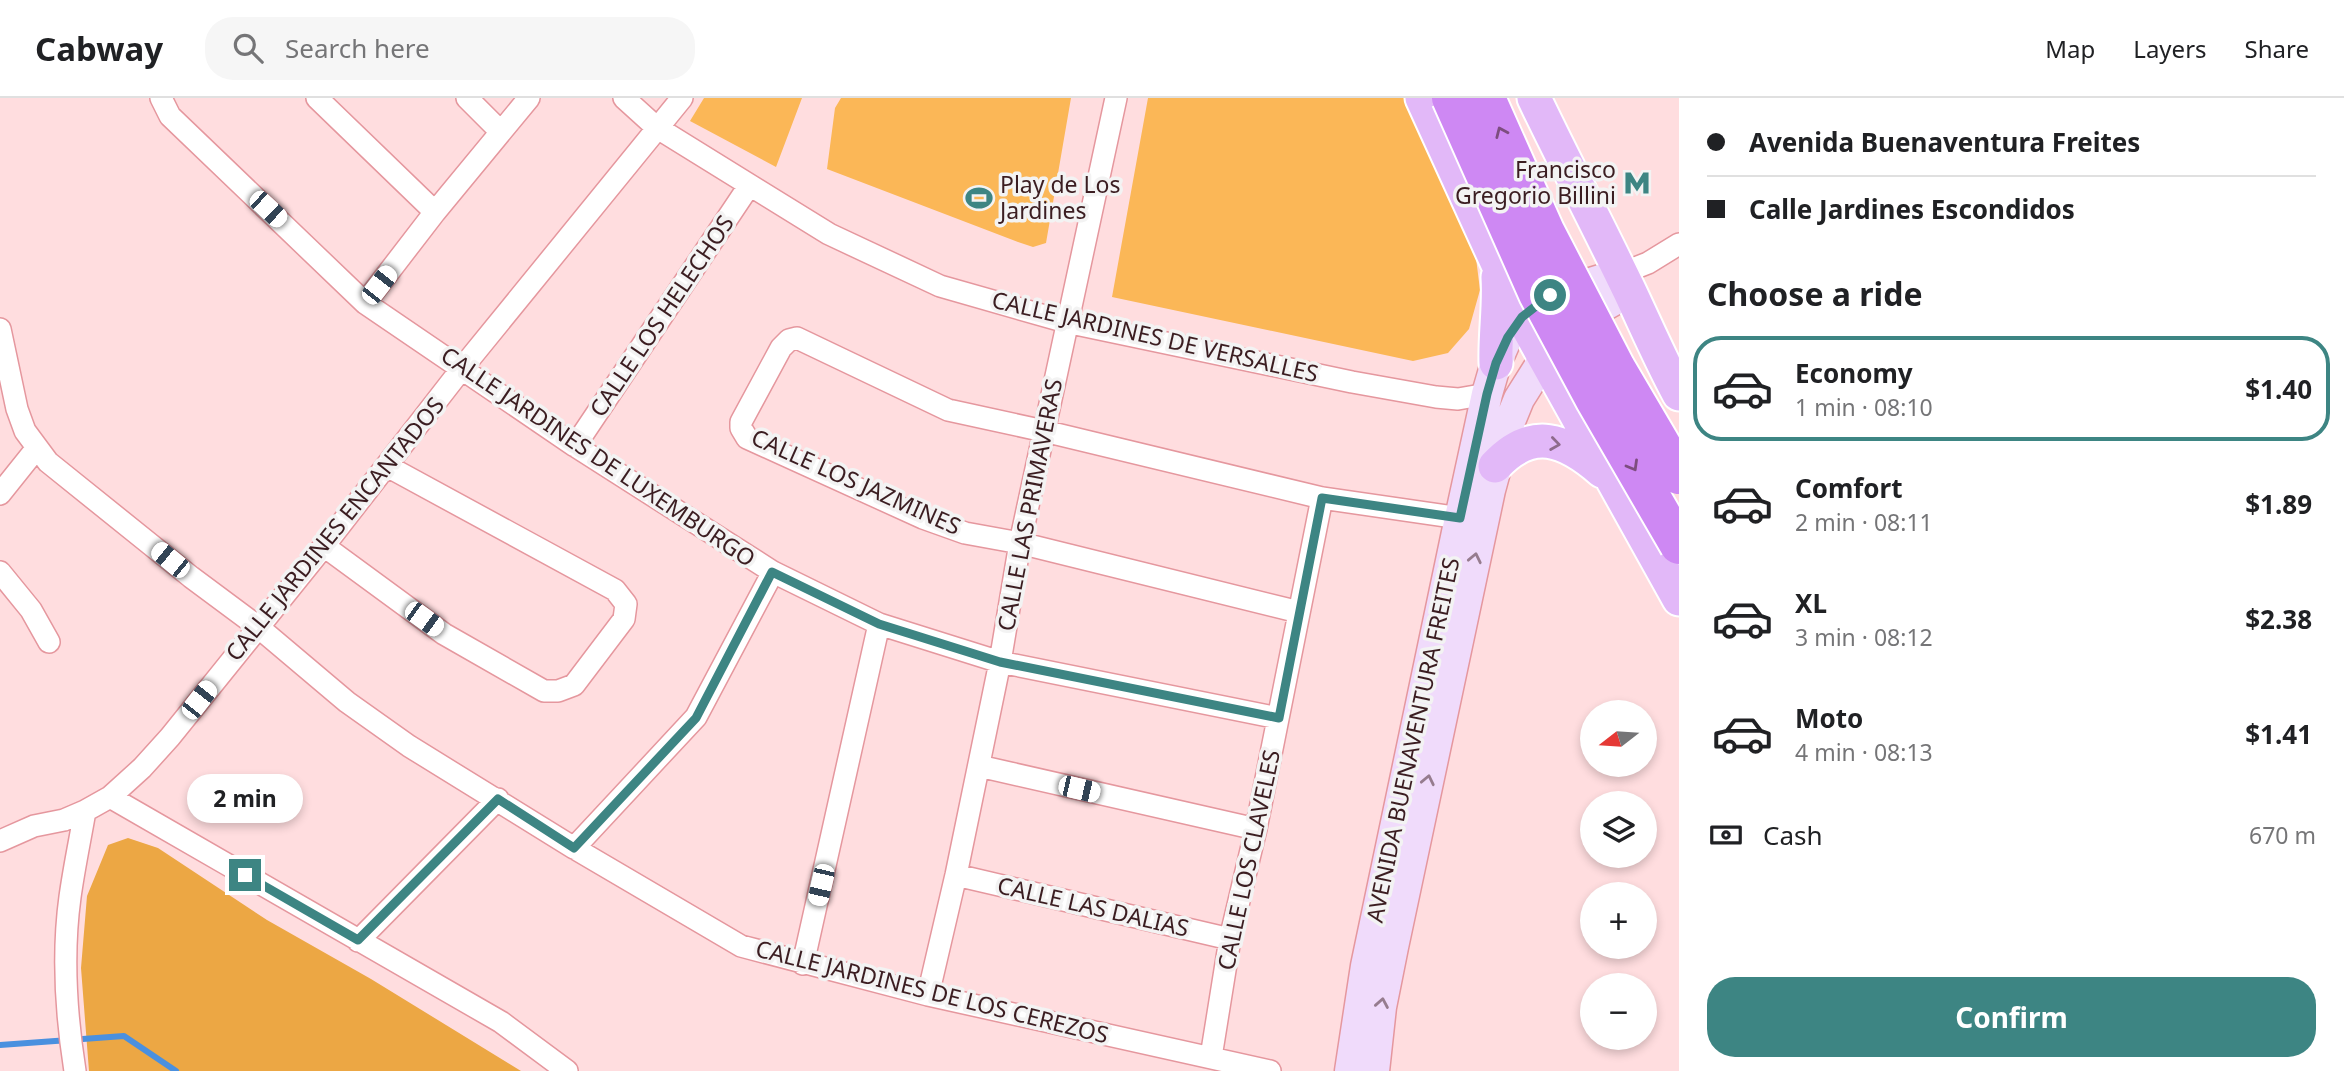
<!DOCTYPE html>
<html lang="en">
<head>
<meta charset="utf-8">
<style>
  :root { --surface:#fff; --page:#f6f6f6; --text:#202124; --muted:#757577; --line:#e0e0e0; --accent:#3d8583 }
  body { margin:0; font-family:"Noto Sans",sans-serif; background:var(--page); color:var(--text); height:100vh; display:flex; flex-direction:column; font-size:26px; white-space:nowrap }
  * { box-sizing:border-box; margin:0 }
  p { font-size:23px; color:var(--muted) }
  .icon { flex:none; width:38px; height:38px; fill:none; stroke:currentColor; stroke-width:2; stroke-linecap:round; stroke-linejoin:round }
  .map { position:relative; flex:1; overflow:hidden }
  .side { display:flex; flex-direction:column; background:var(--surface); width:665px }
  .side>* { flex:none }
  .top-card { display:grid; align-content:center; height:154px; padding:0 28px; background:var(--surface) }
  .needle { width:46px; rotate:253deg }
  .fabs { position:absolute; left:1580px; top:602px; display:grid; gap:14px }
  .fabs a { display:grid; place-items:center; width:77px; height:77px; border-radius:50%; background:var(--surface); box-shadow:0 4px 10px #0003; font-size:35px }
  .end { position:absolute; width:32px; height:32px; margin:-16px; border:9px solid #3d8583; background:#fff; box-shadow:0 0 0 4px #fff }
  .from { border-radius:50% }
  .bubble { position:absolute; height:49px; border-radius:24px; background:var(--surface); box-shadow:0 4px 10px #0003; font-size:23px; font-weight:700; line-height:49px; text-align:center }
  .car { position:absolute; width:21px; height:42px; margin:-21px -10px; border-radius:9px; box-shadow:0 0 5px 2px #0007; background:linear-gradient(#fff 24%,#345 0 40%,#fff 0 76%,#345 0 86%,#fff 0) }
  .top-card b { display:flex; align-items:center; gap:24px; height:66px; font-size:26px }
  .top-card b+b { border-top:2px solid var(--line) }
  .top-card i { width:18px; height:18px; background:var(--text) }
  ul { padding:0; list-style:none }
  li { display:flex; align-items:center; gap:21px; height:105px; margin:0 14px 10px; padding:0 14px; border:4px solid transparent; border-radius:28px }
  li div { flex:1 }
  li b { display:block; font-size:26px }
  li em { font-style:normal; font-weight:700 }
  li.selected { border-color:var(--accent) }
  li>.icon { width:63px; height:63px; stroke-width:1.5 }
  h2 { padding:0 28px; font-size:32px; line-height:84px }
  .pay { display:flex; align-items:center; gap:18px; height:77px; padding:0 28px; font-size:26px }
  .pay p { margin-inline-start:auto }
  .primary-button { display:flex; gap:14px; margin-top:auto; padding:14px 28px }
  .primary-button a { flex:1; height:80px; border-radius:28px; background:var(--accent); color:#fff; font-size:28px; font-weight:700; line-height:80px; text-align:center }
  header { display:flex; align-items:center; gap:42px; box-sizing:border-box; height:98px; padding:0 35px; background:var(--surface); border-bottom:2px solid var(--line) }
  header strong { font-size:33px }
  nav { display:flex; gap:38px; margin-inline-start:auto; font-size:24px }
  .search { width:490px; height:63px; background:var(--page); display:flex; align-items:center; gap:18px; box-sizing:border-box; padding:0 24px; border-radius:28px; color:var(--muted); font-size:26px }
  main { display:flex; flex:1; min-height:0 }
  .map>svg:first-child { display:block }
</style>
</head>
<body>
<header>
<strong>Cabway</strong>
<div class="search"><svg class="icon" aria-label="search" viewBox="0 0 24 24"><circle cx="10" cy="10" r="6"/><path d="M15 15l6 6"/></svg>Search here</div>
<nav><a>Map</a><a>Layers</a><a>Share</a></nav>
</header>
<main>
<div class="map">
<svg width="1679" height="973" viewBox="0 0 1679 973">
  <rect width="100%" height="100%" fill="#ffdddf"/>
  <path fill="#fbb757" d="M 704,0 L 802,0 L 776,69 L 690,23 Z
    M 841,0 L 1071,0 L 1046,145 L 1033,149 L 1018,144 L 827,71 L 835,10 Z
    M 1148,0 L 1407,0 L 1475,152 L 1480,192 L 1469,231 L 1448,255 L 1413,263 L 1112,199 Z"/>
  <path fill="#eca744" d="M 128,740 L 158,750 L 267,822 L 371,881 L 521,973 L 89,973 L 81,870 L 87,798 L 108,747 Z"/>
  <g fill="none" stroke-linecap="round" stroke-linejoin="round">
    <path stroke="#4a90df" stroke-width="6" d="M 0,947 L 124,938 L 176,973"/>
    <g stroke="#e5979e" stroke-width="24">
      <path id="street" d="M 161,0 L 170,18 L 365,205 L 575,348 L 773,474 L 879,526 L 1000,564 L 1278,620
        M 317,0 L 435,114
        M 467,0 L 500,33
        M 624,0 L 656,29 L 829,136 L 940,188 L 1066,224 L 1352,284 L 1436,299 L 1458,301 L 1487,296
        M 1620,176 L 1648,165 L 1679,146
        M 365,205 L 435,114 L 529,0
        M 0,231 L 17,311 L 25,333 L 48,364 L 191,479 L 257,528 L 347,604 L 409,648 L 574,750 L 741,848 L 928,897 L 1270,973
        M 575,348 L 749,88
        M 0,396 L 36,351
        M 324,448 L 444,536 L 544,593 L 558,593 L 574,587 L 624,521 L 626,506 L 615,492 L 387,368
        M 0,474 L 31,512 L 49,544
        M 1299,514 L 1020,445 L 965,435 L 923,420 L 747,340 L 741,330 L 741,324 L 781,250 L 789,242 L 797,240 L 948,312 L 1044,333 L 1322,400 L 1460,420
        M 979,668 L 1256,731
        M 110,699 L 501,924 L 567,973
        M 0,743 L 34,728 L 64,722 L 85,713 L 110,699 L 142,670 L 170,639 L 324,448 L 463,269 L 682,0
        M 574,750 L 696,619 L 773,474
        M 956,777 L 1230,841
        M 358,843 L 498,701
        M 803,866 L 879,526
        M 928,897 L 956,777 L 1000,564 L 1020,445 L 1116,0
        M 1211,959 L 1230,841 L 1256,731 L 1322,400
        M 75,973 C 66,916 62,857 70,799 C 74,770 80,742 85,713"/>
    </g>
    <g stroke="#e5979e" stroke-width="33">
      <path id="secondary" d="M 1554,196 L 1620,176
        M 1350,973 L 1366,868 L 1460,420 L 1487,296 L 1496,265 L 1506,242
        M 1374,973 L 1381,909 L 1393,849 L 1490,392 L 1506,333 L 1519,301 L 1563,231 L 1630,193"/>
    </g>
    <g stroke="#fff" stroke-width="37">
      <path id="primary" d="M 1422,0 L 1522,219 L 1679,501
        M 1534,0 C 1565,65 1599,129 1630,194 C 1646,228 1661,263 1679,296
        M 1496,265 C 1495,236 1500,208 1498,179
        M 1495,368 C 1532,328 1565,341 1602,373"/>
    </g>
    <use href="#street" stroke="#fff" stroke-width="21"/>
    <use href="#secondary" stroke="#f0dbfb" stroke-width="30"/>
    <use href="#primary" stroke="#e2b8f8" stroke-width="33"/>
    <g stroke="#fff" stroke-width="42" stroke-linecap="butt">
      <path id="highway-bridge" d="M 1451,0 L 1538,196 L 1595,302 L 1679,447
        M 1486,0 L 1545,133 L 1616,270 L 1679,377"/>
    </g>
    <use href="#highway-bridge" stroke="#ce88f3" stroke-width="38"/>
  </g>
  <defs><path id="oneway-chevron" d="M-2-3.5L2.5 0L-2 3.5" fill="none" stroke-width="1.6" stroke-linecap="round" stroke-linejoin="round" transform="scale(1.75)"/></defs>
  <g stroke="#7d4d7f">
    <use href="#oneway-chevron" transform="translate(1501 34) rotate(-114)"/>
    <use href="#oneway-chevron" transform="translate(1633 368) rotate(60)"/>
  </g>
  <use stroke="#8e6a8c" href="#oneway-chevron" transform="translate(1555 346) rotate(8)"/>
  <g stroke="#967c8e">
    <use href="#oneway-chevron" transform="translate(1475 460) rotate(-78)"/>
    <use href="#oneway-chevron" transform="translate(1428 682) rotate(-78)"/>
    <use href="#oneway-chevron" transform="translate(1382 905) rotate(-80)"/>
  </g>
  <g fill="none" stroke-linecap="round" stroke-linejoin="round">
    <path stroke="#3d8583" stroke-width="9" d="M 245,777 L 358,842 L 498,701 L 574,750 L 696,620 L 772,474 L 879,526 L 1000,564 L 1279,620 L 1322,400 L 1460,420 L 1487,296 L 1496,265 L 1508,239 L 1522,219 L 1550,197"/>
  </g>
  <defs>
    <g id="metro-bare" transform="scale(2.1)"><path d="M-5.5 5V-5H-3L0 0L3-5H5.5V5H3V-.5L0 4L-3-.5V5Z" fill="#3d8583" stroke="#f3f3f3" stroke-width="2.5" paint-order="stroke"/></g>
    <g id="stadium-bare" transform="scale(2.1)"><path d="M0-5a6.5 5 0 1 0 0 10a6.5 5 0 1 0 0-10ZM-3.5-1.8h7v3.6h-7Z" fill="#3d8583" stroke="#f3f3f3" stroke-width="2.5" paint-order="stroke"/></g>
  </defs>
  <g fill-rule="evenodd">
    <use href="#metro-bare" x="1637" y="85"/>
    <use href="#stadium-bare" x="979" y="100"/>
  </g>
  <g text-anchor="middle" stroke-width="7" stroke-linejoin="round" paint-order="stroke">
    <g font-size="23" fill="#3b1d21" stroke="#f3f3f3" text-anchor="end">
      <text x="1616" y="80">Francisco<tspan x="1616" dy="26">Gregorio Billini</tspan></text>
      <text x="1000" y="95" text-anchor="start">Play de Los<tspan x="1000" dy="26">Jardines</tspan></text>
    </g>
    <g font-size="23" fill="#3b1d21" stroke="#f3f3f3">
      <text transform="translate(662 218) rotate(-56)" y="8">CALLE LOS HELECHOS</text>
      <text transform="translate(1155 239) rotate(13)" y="8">CALLE JARDINES DE VERSALLES</text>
      <text transform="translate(598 359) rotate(34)" y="8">CALLE JARDINES DE LUXEMBURGO</text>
      <text transform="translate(856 384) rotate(24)" y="8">CALLE LOS JAZMINES</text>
      <text transform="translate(1030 407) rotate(-79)" y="8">CALLE LAS PRIMAVERAS</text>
      <text transform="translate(335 431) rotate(-51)" y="8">CALLE JARDINES ENCANTADOS</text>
      <text transform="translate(1413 642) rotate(-78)" y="8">AVENIDA BUENAVENTURA FREITES</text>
      <text transform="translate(1249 762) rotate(-78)" y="8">CALLE LOS CLAVELES</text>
      <text transform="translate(1093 809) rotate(13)" y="8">CALLE LAS DALIAS</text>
      <text transform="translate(932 894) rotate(14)" y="8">CALLE JARDINES DE LOS CEREZOS</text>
    </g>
  </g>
</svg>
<div class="fabs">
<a><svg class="needle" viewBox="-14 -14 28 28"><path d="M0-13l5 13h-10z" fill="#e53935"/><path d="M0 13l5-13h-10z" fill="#757577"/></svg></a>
<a><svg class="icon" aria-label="layers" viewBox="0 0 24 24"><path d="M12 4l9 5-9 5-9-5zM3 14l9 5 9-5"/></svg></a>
<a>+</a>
<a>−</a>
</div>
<i class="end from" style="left:1550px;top:197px"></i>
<i class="end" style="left:245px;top:777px"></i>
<div class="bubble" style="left:187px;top:676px;width:116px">2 min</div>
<i class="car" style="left:268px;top:111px;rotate:133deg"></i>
<i class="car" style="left:379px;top:187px;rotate:38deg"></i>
<i class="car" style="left:170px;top:462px;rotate:309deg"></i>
<i class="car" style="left:424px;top:521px;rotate:126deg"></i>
<i class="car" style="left:199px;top:602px;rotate:38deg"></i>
<i class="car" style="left:1079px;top:691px;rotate:103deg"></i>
<i class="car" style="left:821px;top:787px;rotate:193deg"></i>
</div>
<section class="side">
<div class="top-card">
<b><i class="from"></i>Avenida Buenaventura Freites</b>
<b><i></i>Calle Jardines Escondidos</b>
</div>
<h2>Choose a ride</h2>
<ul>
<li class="selected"><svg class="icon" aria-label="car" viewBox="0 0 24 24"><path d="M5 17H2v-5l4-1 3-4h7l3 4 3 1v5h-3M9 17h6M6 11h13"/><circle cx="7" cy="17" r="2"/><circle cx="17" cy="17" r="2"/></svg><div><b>Economy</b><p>1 min · 08:10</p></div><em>$1.40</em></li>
<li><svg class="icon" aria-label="car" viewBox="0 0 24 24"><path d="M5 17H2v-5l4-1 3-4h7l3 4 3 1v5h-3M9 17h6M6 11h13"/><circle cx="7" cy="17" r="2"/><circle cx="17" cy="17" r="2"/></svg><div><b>Comfort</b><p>2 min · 08:11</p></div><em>$1.89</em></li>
<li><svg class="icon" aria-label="car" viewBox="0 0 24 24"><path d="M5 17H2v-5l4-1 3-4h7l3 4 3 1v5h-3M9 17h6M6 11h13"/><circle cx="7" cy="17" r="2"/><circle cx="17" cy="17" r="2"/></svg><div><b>XL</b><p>3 min · 08:12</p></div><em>$2.38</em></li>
<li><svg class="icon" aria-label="car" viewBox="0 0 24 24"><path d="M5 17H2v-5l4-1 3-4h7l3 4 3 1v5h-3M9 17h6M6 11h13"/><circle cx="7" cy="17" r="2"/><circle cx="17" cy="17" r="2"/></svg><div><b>Moto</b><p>4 min · 08:13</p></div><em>$1.41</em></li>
</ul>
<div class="pay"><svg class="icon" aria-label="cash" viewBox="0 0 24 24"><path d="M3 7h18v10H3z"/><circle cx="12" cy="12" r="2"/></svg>Cash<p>670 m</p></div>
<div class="primary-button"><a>Confirm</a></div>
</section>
</main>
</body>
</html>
